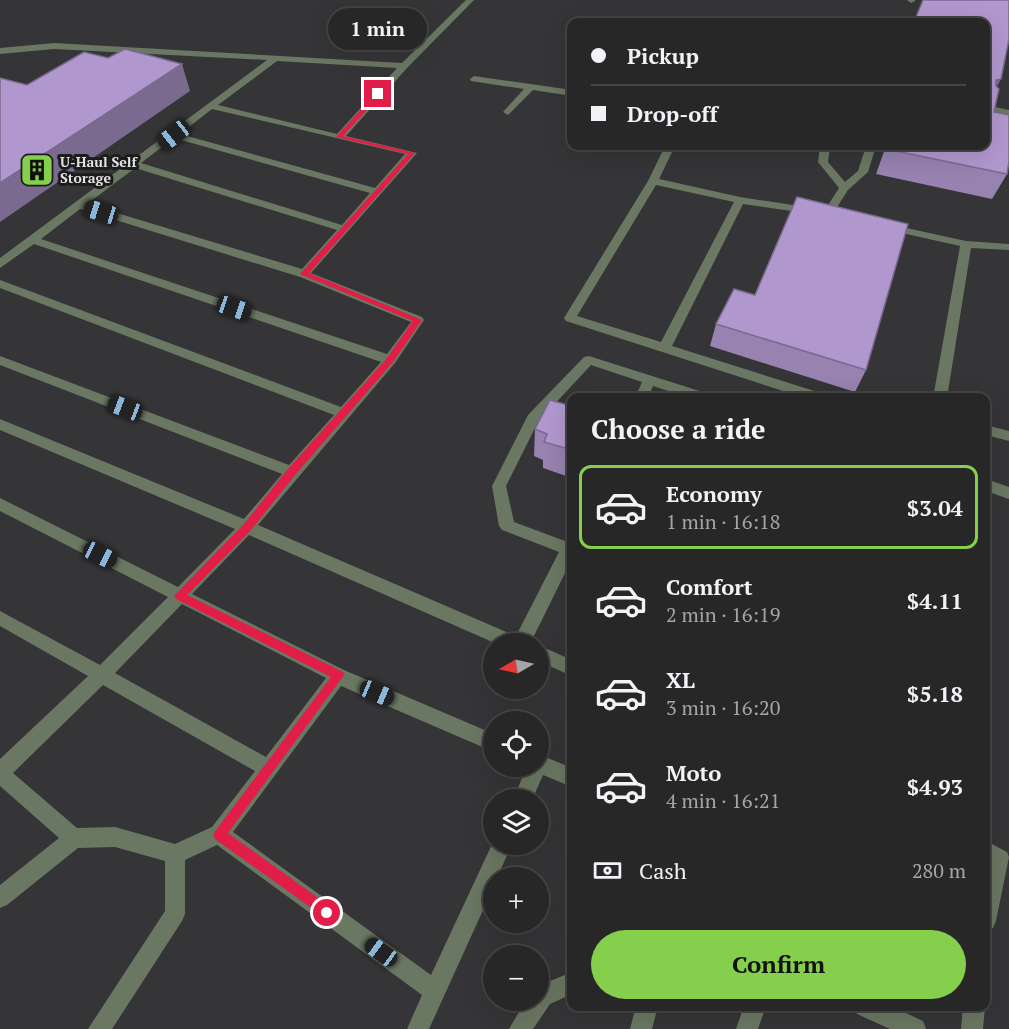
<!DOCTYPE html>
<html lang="en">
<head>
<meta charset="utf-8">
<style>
  :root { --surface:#282728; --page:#302f30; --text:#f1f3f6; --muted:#a5a5a8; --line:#444445; --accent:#86cf4c }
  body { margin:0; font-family:"PT Serif",serif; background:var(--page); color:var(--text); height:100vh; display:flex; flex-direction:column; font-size:22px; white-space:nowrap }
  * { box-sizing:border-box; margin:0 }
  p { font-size:20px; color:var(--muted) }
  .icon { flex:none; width:33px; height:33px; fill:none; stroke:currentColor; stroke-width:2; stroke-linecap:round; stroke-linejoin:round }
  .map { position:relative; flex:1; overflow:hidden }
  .panel { position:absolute; left:567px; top:393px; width:423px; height:618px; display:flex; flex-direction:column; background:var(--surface); border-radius:12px; box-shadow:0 6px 24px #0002,0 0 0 2px var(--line) }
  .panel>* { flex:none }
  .top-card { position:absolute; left:567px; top:18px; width:423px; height:132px; border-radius:12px; box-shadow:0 6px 24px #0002,0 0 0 2px var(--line); display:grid; align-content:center; height:132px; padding:0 24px; background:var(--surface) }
  .needle { width:39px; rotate:261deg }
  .buttons { position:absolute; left:483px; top:633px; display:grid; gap:12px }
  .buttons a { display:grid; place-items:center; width:66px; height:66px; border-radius:50%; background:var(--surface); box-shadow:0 6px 24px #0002,0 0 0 2px var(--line); font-size:30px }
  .end { position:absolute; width:27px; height:27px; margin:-14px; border:8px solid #e11d48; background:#fff; box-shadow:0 0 0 3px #fff }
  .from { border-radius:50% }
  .bubble { position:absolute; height:42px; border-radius:21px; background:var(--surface); box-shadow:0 6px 24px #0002,0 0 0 2px var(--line); font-size:20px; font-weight:800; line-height:42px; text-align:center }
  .car { position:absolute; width:18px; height:36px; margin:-18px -9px; border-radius:8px; box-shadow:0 0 4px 2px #0007; background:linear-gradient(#222 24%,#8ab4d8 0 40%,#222 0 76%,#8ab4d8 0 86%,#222 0) }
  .top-card b { display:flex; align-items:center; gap:21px; height:57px; font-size:22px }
  .top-card b+b { border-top:2px solid var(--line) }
  .top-card i { width:15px; height:15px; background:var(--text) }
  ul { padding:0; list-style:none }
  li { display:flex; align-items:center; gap:18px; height:84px; margin:0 12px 9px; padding:0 12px; border:3px solid transparent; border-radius:12px }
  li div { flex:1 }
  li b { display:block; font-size:22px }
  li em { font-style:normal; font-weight:800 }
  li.selected { border-color:var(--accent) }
  li>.icon { width:54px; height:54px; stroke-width:1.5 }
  h2 { padding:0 24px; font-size:27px; line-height:72px }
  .pay { display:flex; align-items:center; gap:15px; height:66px; padding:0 24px; font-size:22px }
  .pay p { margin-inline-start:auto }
  .primary-button { display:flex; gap:12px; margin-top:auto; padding:12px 24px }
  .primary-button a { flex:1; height:69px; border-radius:36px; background:var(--accent); color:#111; font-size:24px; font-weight:800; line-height:69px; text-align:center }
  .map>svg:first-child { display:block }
</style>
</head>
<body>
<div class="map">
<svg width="1009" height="1029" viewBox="0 0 1009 1029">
  <rect width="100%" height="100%" fill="#353436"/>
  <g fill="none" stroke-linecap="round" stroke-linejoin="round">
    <path fill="#6a7762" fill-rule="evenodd" d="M 466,0 L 474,0 L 407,68 L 346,136 L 417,153 L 311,273 L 422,317 L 424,320 L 395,363 L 258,525 L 516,636 L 559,552 L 502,530 L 499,526 L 492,486 L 528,415 L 584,357 L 589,356 L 712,395 L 713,398 L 690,398 L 653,386 L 648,398 L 635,398 L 642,382 L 591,365 L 538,422 L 506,486 L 514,522 L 565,541 L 572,536 L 572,559 L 530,644 L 497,644 L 249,535 L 192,594 L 344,670 L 494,734 L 494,752 L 341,686 L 233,832 L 431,975 L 494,840 L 494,844 L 512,844 L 497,878 L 494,878 L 494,886 L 429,1029 L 407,1029 L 422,995 L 217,845 L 185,860 L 185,914 L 182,921 L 112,1029 L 88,1029 L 165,911 L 165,861 L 115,847 L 78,848 L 7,905 L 0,908 L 0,885 L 59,838 L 0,786 L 0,759 L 88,676 L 0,626 L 0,611 L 100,665 L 168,597 L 0,511 L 0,498 L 178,587 L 235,529 L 0,430 L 0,419 L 244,519 L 282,474 L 0,365 L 0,356 L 289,465 L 334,415 L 0,288 L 0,280 L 341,407 L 381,362 L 34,244 L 0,268 L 0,258 L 267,60 L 54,49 L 0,54 L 0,48 L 54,43 L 402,63 ZM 277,61 L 397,68 L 337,134 L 218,105 ZM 212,109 L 405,154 L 375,188 L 180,134 ZM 174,138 L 370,193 L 342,225 L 141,163 ZM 135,168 L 337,230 L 302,269 L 87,204 ZM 80,209 L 300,277 L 411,322 L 387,354 L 41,239 ZM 182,604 L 326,678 L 266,757 L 115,673 ZM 103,685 L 255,771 L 212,827 L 175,844 L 115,827 L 77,828 L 13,773 Z
      M 907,0 L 915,0 L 915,1 L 911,3 Z
      M 474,76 L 572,90 L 572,96 L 533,90 L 508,115 L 503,112 L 524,89 L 471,81 L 470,79 Z
      M 986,105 L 1009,110 L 1009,116 L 986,111 Z
      M 665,146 L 675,146 L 659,179 L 740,197 L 812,208 L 817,211 L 812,214 L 743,204 L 672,346 L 827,395 L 828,398 L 805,398 L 566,321 L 564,318 L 648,181 ZM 656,185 L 734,202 L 661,342 L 577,316 Z
      M 820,146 L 830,146 L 828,162 L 845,182 L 858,171 L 866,146 L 876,146 L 868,172 L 848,190 L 832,215 L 828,216 L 823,213 L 839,188 L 818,162 Z
      M 888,224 L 966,241 L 1009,244 L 1009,250 L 971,248 L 947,398 L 933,398 L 960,246 L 884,229 L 883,227 Z
      M 986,425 L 1009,431 L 1009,441 L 986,435 Z
      M 986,479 L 1009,487 L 1009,499 L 986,491 Z
      M 538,645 L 572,660 L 572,676 L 538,661 Z
      M 538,754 L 572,768 L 572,787 L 543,775 L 532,800 L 513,800 L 527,766 L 538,766 Z
      M 986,841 L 1007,852 L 1009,857 L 996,921 L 993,928 L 986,931 L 986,879 L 989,864 L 986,862 Z
      M 572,972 L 572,994 L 550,1004 L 533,1029 L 509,1029 L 526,1000 L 538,1000 L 538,986 Z
      M 636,1006 L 658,1006 L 652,1029 L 630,1029 Z
      M 744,1006 L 766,1006 L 758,1029 L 736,1029 Z
      M 854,1006 L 891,1006 L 923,1021 L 926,1029 L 890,1029 L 857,1014 Z
      M 963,1006 L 985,1006 L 983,1029 L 961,1029 Z"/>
  </g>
  <path fill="#9782b0" d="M 997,87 L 994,112 L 1007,174 L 992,199 L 876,174 L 886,146 L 986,146 Z
    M 716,324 L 866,370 L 855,392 L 710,346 Z
    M 572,400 L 572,478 L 543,468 L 543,460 L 534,456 L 535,429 L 568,405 Z"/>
  <path fill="#7b6a90" d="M 182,64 L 190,91 L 0,222 L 0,183 Z
    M 1001,79 L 989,103 L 996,80 Z"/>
  <path fill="#b097cd" stroke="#7b6a90" stroke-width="1.5" d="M 923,0 L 1009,0 L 1009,39 L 1001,79 L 996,80 L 996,86 L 999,89 L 994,112 L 1009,115 L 1009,161 L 1007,174 L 886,149 L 887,146 L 986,146 L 986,22 L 914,22 Z
    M 125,49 L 182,64 L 0,183 L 0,78 L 27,85 L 84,52 L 108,58 Z
    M 797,197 L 908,224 L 866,370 L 716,324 L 734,289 L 755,295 Z
    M 570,399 L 572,400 L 572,450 L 544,442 L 547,434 L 535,429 L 550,400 L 568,405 Z"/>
  <path fill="#e11d48" d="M 376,93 L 381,94 L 343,136 L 415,153 L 309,273 L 422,320 L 393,362 L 295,475 L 251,530 L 187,595 L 343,672 L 344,675 L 228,833 L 332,908 L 334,913 L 332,917 L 327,919 L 215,839 L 213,834 L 331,677 L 176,599 L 174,596 L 244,524 L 288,469 L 387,358 L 413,321 L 300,274 L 408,154 L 336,137 Z"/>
  <defs>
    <g id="building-square" transform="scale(1.725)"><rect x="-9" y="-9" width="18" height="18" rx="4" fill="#86cf4c" stroke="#1c1c1d"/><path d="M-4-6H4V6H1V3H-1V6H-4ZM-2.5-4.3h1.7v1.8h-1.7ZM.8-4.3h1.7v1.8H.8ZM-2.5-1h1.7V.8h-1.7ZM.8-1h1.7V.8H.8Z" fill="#111"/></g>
  </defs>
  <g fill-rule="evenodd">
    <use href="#building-square" x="37" y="170"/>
  </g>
  <g text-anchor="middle" stroke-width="6" stroke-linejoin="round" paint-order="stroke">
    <g font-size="14" font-weight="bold" fill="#e3e2e4" stroke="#1c1c1d" text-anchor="start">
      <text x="60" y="167">U-Haul Self<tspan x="60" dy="16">Storage</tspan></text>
    </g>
  </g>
</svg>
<div class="buttons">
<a><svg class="needle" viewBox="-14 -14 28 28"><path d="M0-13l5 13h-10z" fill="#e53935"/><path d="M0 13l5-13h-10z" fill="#a5a5a8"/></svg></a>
<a><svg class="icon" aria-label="locate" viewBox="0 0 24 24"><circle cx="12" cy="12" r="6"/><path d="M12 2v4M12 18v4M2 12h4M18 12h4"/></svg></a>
<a><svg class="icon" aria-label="layers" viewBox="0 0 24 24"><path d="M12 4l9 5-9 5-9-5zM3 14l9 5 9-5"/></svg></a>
<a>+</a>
<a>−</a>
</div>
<i class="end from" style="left:327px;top:913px"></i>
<i class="end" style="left:378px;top:94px"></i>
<div class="bubble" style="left:328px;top:8px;width:99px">1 min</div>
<i class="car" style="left:174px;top:135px;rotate:232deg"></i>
<i class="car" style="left:101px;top:212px;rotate:287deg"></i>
<i class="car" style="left:234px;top:308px;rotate:109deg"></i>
<i class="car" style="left:125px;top:408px;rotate:291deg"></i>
<i class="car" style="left:100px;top:555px;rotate:117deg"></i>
<i class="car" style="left:377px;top:693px;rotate:113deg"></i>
<i class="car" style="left:381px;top:952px;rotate:306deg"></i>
<div class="top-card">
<b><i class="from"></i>Pickup</b>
<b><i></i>Drop-off</b>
</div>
<section class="panel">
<h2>Choose a ride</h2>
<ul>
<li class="selected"><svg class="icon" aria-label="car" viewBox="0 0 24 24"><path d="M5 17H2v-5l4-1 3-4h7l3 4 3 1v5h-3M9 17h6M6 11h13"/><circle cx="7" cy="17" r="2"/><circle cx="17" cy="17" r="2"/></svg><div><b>Economy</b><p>1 min · 16:18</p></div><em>$3.04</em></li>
<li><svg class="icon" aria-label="car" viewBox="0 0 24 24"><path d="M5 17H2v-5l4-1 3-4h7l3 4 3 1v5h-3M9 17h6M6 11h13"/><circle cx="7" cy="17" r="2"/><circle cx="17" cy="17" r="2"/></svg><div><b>Comfort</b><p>2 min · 16:19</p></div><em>$4.11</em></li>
<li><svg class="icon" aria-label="car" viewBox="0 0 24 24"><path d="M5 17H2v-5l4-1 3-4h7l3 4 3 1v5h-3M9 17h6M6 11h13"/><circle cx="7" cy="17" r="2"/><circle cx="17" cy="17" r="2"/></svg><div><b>XL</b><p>3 min · 16:20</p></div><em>$5.18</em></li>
<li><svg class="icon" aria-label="car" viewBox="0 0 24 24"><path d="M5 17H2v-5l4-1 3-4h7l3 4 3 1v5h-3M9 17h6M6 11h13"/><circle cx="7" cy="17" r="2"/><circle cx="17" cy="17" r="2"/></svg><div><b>Moto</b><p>4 min · 16:21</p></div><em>$4.93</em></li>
</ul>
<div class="pay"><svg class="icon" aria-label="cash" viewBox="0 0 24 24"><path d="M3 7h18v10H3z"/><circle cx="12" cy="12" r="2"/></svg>Cash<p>280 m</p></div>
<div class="primary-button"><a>Confirm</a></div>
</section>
</div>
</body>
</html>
